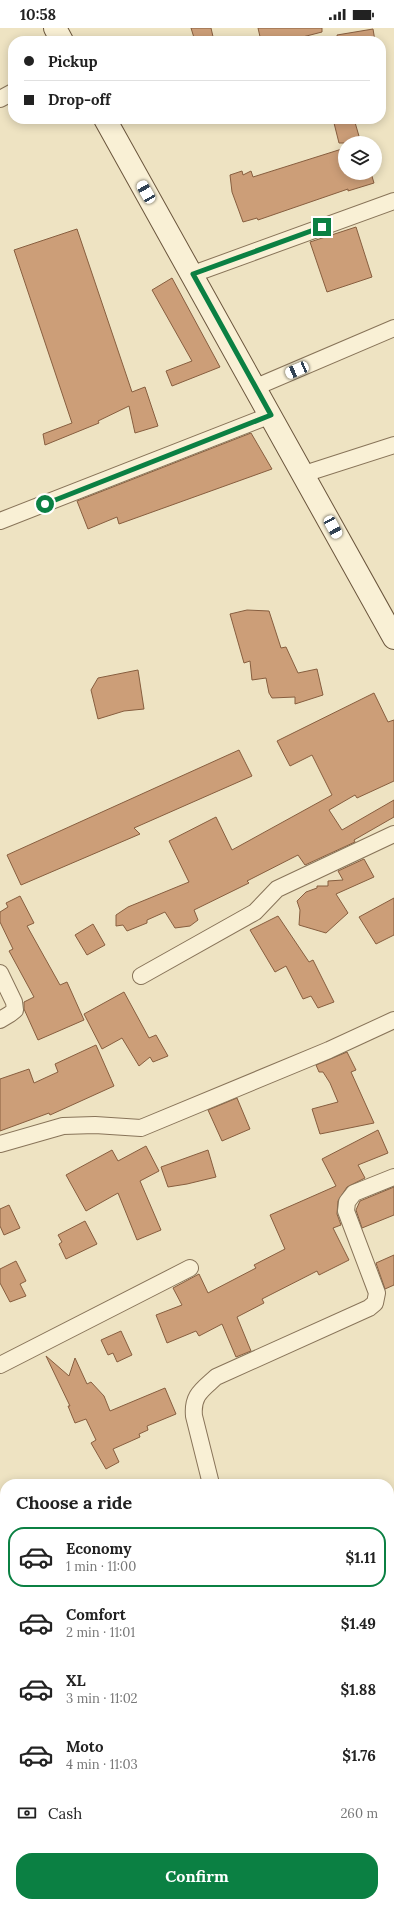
<!DOCTYPE html>
<html lang="en">
<head>
<meta charset="utf-8">
<style>
  :root { --surface:#fff; --page:#f2f2f2; --text:#222; --muted:#767676; --line:#e0e0e0; --accent:#0b8043 }
  body { margin:0; font-family:Lora,serif; background:var(--page); color:var(--text); height:100vh; display:flex; flex-direction:column; font-size:15px; white-space:nowrap }
  * { box-sizing:border-box; margin:0 }
  p { font-size:13px; color:var(--muted) }
  .icon { flex:none; width:22px; height:22px; fill:none; stroke:currentColor; stroke-width:2; stroke-linecap:round; stroke-linejoin:round }
  .map { position:relative; flex:1; overflow:hidden }
  .sheet { position:absolute; left:0px; top:1451px; width:394px; height:428px; display:flex; flex-direction:column; background:var(--surface); border-radius:16px 16px 0 0; box-shadow:0 2px 10px #0003 }
  .sheet>* { flex:none }
  .banner { position:absolute; left:8px; top:8px; width:378px; height:88px; border-radius:16px; box-shadow:0 2px 10px #0003; display:grid; align-content:center; height:88px; padding:0 16px; background:var(--surface) }
  .buttons { position:absolute; left:338px; top:108px; display:grid; gap:8px }
  .buttons a { display:grid; place-items:center; width:44px; height:44px; border-radius:50%; background:var(--surface); box-shadow:0 2px 10px #0003; font-size:20px }
  .end { position:absolute; width:18px; height:18px; margin:-9px; border:5px solid #0b8043; background:#fff; box-shadow:0 0 0 2px #fff }
  .from { border-radius:50% }
  .car { position:absolute; width:12px; height:24px; margin:-12px -6px; border-radius:5px; box-shadow:0 0 3px 1px #0007; background:linear-gradient(#fff 24%,#345 0 40%,#fff 0 76%,#345 0 86%,#fff 0) }
  .banner b { display:flex; align-items:center; gap:14px; height:38px; font-size:15px }
  .banner b+b { border-top:1px solid var(--line) }
  .banner i { width:10px; height:10px; background:var(--text) }
  ul { padding:0; list-style:none }
  li { display:flex; align-items:center; gap:12px; height:60px; margin:0 8px 6px; padding:0 8px; border:2px solid transparent; border-radius:16px }
  li div { flex:1 }
  li b { display:block; font-size:15px }
  li em { font-style:normal; font-weight:800 }
  li.current { border-color:var(--accent) }
  li>.icon { width:36px; height:36px; stroke-width:1.5 }
  h2 { padding:0 16px; font-size:18px; line-height:48px }
  .pay { display:flex; align-items:center; gap:10px; height:44px; padding:0 16px; font-size:15px }
  .pay p { margin-inline-start:auto }
  .button { display:flex; gap:8px; margin-top:auto; padding:8px 16px }
  .button a { flex:1; height:46px; border-radius:16px; background:var(--accent); color:#fff; font-size:16px; font-weight:800; line-height:46px; text-align:center }
  .status { display:flex; justify-content:space-between; align-items:center; height:28px; padding:0 20px; background:var(--surface); direction:ltr }
  .status svg { height:11px; fill:currentColor }
  .map>svg:first-child { display:block }
</style>
</head>
<body>
<div class="status"><b>10:58</b><svg viewBox="0 0 49 12"><path d="M0 12V9h3v3zM5 12V6h3v6zM10 12V3h3v9zM15 12V0h3v12zM26 1h20v11H26zM47 4h2v5h-2z"/></svg></div>
<div class="map">
<svg width="394" height="1879" viewBox="0 0 394 1879">
  <rect width="100%" height="100%" fill="#eee3c2"/>
  <path fill="#cc9e78" stroke="#875e3f" d="M 191,0 L 211,0 L 214,13 L 195,13 Z
    M 258,0 L 322,0 L 322,4 L 287,13 L 261,13 Z
    M 373,1 L 375,13 L 338,13 L 337,7 Z
    M 333,91 L 354,91 L 361,115 L 339,115 Z
    M 345,120 L 345,145 L 371,145 L 374,155 L 348,163 L 348,161 L 258,192 L 257,190 L 243,194 L 232,164 L 230,147 L 242,143 L 243,147 L 251,143 L 253,149 Z
    M 356,199 L 372,249 L 327,264 L 310,214 Z
    M 77,201 L 132,364 L 145,359 L 158,398 L 135,405 L 129,378 L 98,393 L 99,395 L 45,417 L 43,406 L 72,395 L 14,222 Z
    M 172,250 L 220,339 L 172,358 L 166,343 L 192,333 L 152,262 Z
    M 251,405 L 272,441 L 119,496 L 117,489 L 88,501 L 77,473 Z
    M 247,582 L 269,583 L 281,620 L 286,619 L 298,645 L 317,641 L 323,667 L 295,676 L 295,669 L 272,670 L 269,665 L 266,650 L 252,652 L 250,633 L 244,635 L 230,586 Z
    M 138,642 L 144,681 L 124,683 L 98,691 L 91,662 L 98,650 Z
    M 374,665 L 388,694 L 394,692 L 394,753 L 357,770 L 355,767 L 329,782 L 342,802 L 394,772 L 394,789 L 354,812 L 355,814 L 305,837 L 298,827 L 247,853 L 249,855 L 194,882 L 198,892 L 190,898 L 175,900 L 165,884 L 147,892 L 147,895 L 127,903 L 123,897 L 116,898 L 116,887 L 128,879 L 189,854 L 169,813 L 216,789 L 232,822 L 332,767 L 312,727 L 290,738 L 277,713 Z
    M 239,722 L 252,748 L 134,800 L 140,806 L 21,857 L 7,827 Z
    M 364,831 L 374,849 L 336,866 L 348,885 L 326,905 L 299,897 L 300,882 L 297,873 L 306,864 L 317,860 L 317,858 L 328,858 L 328,853 L 343,852 L 338,843 Z
    M 20,868 L 34,895 L 27,898 L 60,957 L 67,954 L 84,992 L 38,1012 L 24,981 L 24,974 L 34,969 L 9,923 L 13,921 L 0,894 L 0,884 L 8,879 L 6,875 Z
    M 394,870 L 394,907 L 376,916 L 359,889 Z
    M 278,888 L 309,934 L 313,932 L 334,974 L 318,980 L 311,968 L 303,971 L 286,938 L 275,944 L 250,902 Z
    M 93,896 L 105,917 L 87,927 L 75,907 Z
    M 124,964 L 149,1010 L 156,1007 L 168,1028 L 153,1034 L 150,1029 L 139,1038 L 122,1010 L 102,1021 L 84,986 Z
    M 96,1017 L 114,1058 L 50,1087 L 49,1085 L 0,1103 L 0,1051 L 29,1041 L 34,1055 L 58,1044 L 55,1036 Z
    M 347,1024 L 356,1042 L 351,1044 L 374,1095 L 320,1106 L 312,1081 L 338,1074 L 330,1055 L 323,1044 L 319,1044 L 316,1037 Z
    M 237,1070 L 250,1101 L 222,1113 L 208,1082 Z
    M 378,1102 L 388,1125 L 358,1137 L 365,1150 L 347,1159 L 338,1173 L 337,1186 L 341,1197 L 333,1200 L 349,1232 L 319,1247 L 317,1243 L 262,1271 L 264,1275 L 237,1289 L 251,1323 L 236,1329 L 222,1296 L 199,1308 L 196,1303 L 167,1315 L 156,1287 L 182,1277 L 173,1260 L 199,1246 L 208,1265 L 256,1240 L 254,1237 L 285,1221 L 270,1187 L 336,1158 L 322,1131 Z
    M 146,1118 L 159,1143 L 140,1153 L 161,1202 L 137,1212 L 118,1165 L 86,1183 L 66,1147 L 112,1122 L 118,1133 Z
    M 208,1122 L 216,1149 L 187,1156 L 168,1159 L 161,1139 Z
    M 394,1159 L 394,1187 L 362,1200 L 356,1182 L 360,1173 Z
    M 9,1177 L 20,1200 L 4,1207 L 0,1198 L 0,1181 Z
    M 85,1193 L 97,1216 L 66,1231 L 59,1216 L 62,1214 L 58,1207 Z
    M 394,1227 L 394,1257 L 385,1261 L 376,1235 Z
    M 16,1233 L 26,1253 L 20,1256 L 26,1268 L 10,1274 L 0,1255 L 0,1241 Z
    M 121,1303 L 132,1327 L 117,1334 L 113,1325 L 108,1327 L 101,1312 Z
    M 46,1328 L 69,1348 L 75,1330 L 87,1356 L 91,1354 L 104,1368 L 110,1383 L 165,1360 L 176,1386 L 147,1398 L 148,1402 L 139,1406 L 140,1409 L 113,1421 L 119,1434 L 106,1441 L 91,1415 L 96,1412 L 86,1391 L 75,1395 L 68,1378 L 70,1378 Z"/>
  <g fill="none" stroke-linecap="round" stroke-linejoin="round">
    <g stroke="#887459" stroke-width="18">
      <path id="street" d="M 0,71 L 13,64
        M 193,246 L 394,173
        M 256,359 L 394,300
        M 304,446 L 394,417
        M 0,493 L 271,387
        M 0,945 L 14,974 L 15,982 L 10,986 L 0,992
        M 141,948 L 255,884 L 277,861 L 394,806
        M 0,1116 L 63,1098 L 95,1097 L 141,1100 L 329,1022 L 394,992
        M 0,1337 L 190,1240
        M 211,1456 L 194,1388 C 192,1367 202,1362 216,1349 L 369,1280 L 375,1275 L 377,1265 L 346,1183 L 347,1174 L 354,1165 L 394,1149
        M 389,1543 L 394,1541
        M 0,1602 L 5,1601
        M 389,1779 L 394,1790"/>
    </g>
    <g stroke="#6a553c" stroke-width="24">
      <path id="secondary" d="M 55,0 L 62,13
        M 105,91 L 394,610"/>
    </g>
    <use href="#street" stroke="#f9f0d5" stroke-width="16"/>
    <use href="#secondary" stroke="#f9f0d5" stroke-width="22"/>
  </g>
  <g fill="none" stroke-linecap="round" stroke-linejoin="round">
    <path stroke="#0b8043" stroke-width="5" d="M 45,476 L 271,387 L 193,246 L 322,199"/>
  </g>
</svg>
<div class="buttons">
<a><svg class="icon" aria-label="layers" viewBox="0 0 24 24"><path d="M12 4l9 5-9 5-9-5zM3 14l9 5 9-5"/></svg></a>
</div>
<i class="end from" style="left:45px;top:476px"></i>
<i class="end" style="left:322px;top:199px"></i>
<i class="car" style="left:146px;top:164px;rotate:330deg"></i>
<i class="car" style="left:297px;top:342px;rotate:247deg"></i>
<i class="car" style="left:333px;top:499px;rotate:151deg"></i>
<div class="banner">
<b><i class="from"></i>Pickup</b>
<b><i></i>Drop-off</b>
</div>
<section class="sheet">
<h2>Choose a ride</h2>
<ul>
<li class="current"><svg class="icon" aria-label="car" viewBox="0 0 24 24"><path d="M5 17H2v-5l4-1 3-4h7l3 4 3 1v5h-3M9 17h6M6 11h13"/><circle cx="7" cy="17" r="2"/><circle cx="17" cy="17" r="2"/></svg><div><b>Economy</b><p>1 min · 11:00</p></div><em>$1.11</em></li>
<li><svg class="icon" aria-label="car" viewBox="0 0 24 24"><path d="M5 17H2v-5l4-1 3-4h7l3 4 3 1v5h-3M9 17h6M6 11h13"/><circle cx="7" cy="17" r="2"/><circle cx="17" cy="17" r="2"/></svg><div><b>Comfort</b><p>2 min · 11:01</p></div><em>$1.49</em></li>
<li><svg class="icon" aria-label="car" viewBox="0 0 24 24"><path d="M5 17H2v-5l4-1 3-4h7l3 4 3 1v5h-3M9 17h6M6 11h13"/><circle cx="7" cy="17" r="2"/><circle cx="17" cy="17" r="2"/></svg><div><b>XL</b><p>3 min · 11:02</p></div><em>$1.88</em></li>
<li><svg class="icon" aria-label="car" viewBox="0 0 24 24"><path d="M5 17H2v-5l4-1 3-4h7l3 4 3 1v5h-3M9 17h6M6 11h13"/><circle cx="7" cy="17" r="2"/><circle cx="17" cy="17" r="2"/></svg><div><b>Moto</b><p>4 min · 11:03</p></div><em>$1.76</em></li>
</ul>
<div class="pay"><svg class="icon" aria-label="cash" viewBox="0 0 24 24"><path d="M3 7h18v10H3z"/><circle cx="12" cy="12" r="2"/></svg>Cash<p>260 m</p></div>
<div class="button"><a>Confirm</a></div>
</section>
</div>
</body>
</html>
